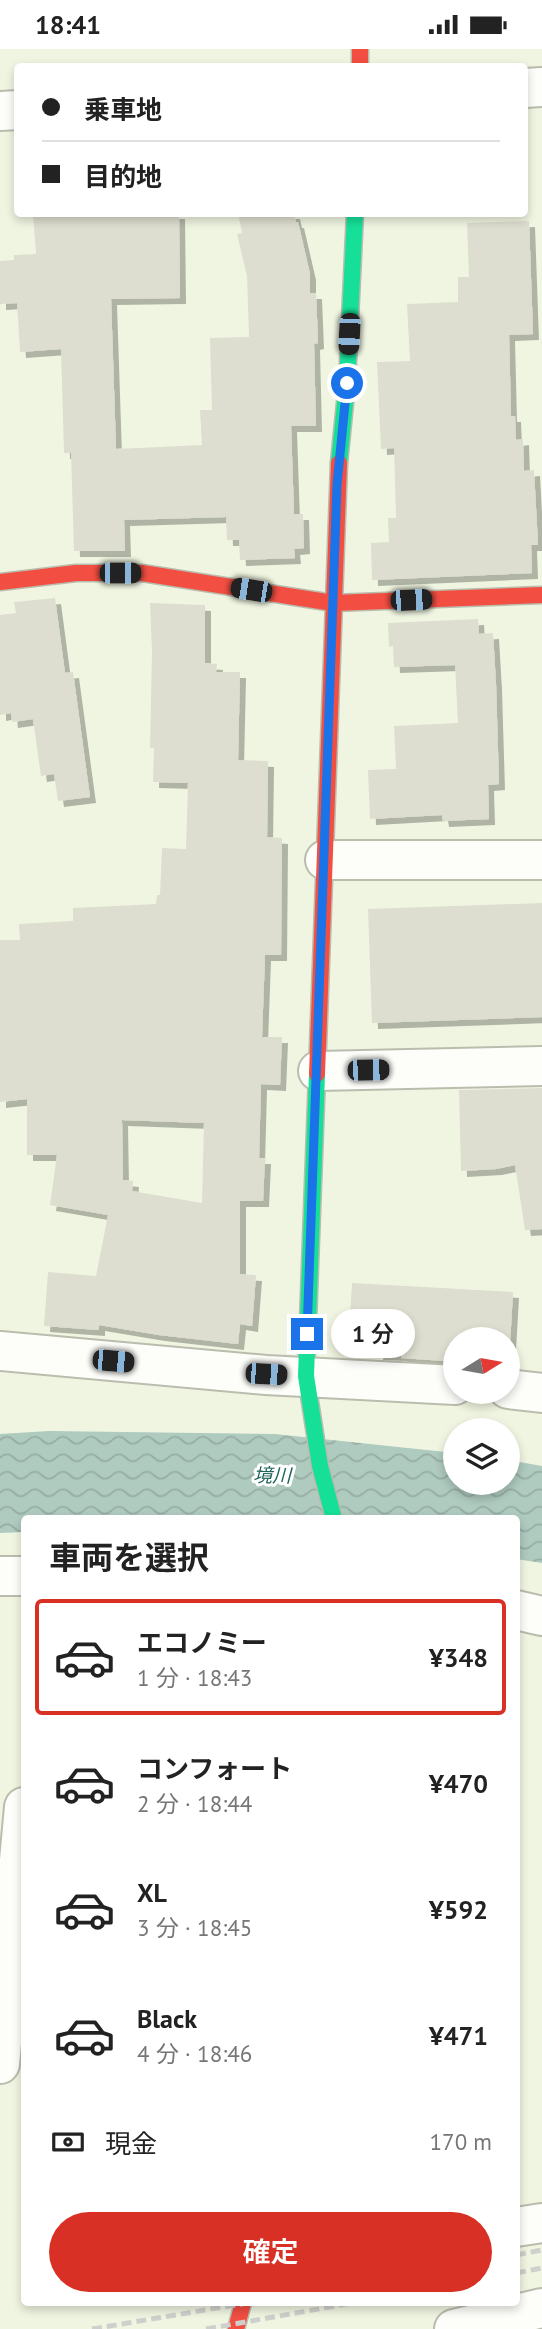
<!DOCTYPE html>
<html lang="ja">
<head>
<meta charset="utf-8">
<style>
  :root { --surface:#fff; --page:#f2f2f2; --text:#222; --muted:#767676; --line:#e0e0e0; --accent:#d93025 }
  body { margin:0; font-family:"PT Sans","Noto Sans JP",sans-serif; background:var(--page); color:var(--text); height:100vh; display:flex; flex-direction:column; font-size:26px; white-space:nowrap }
  * { box-sizing:border-box; margin:0 }
  p { font-size:23px; color:var(--muted) }
  .icon { flex:none; width:38px; height:38px; fill:none; stroke:currentColor; stroke-width:2; stroke-linecap:round; stroke-linejoin:round }
  .map { position:relative; flex:1; overflow:hidden }
  .panel { position:absolute; left:21px; top:1466px; width:499px; height:791px; display:flex; flex-direction:column; background:var(--surface); border-radius:7px; box-shadow:0 4px 10px #0003 }
  .panel>* { flex:none }
  .banner { position:absolute; left:14px; top:14px; width:514px; height:154px; border-radius:7px; box-shadow:0 4px 10px #0003; display:grid; align-content:center; height:154px; padding:0 28px; background:var(--surface) }
  .needle { width:46px; rotate:79deg }
  .buttons { position:absolute; left:443px; top:1278px; display:grid; gap:14px }
  .buttons a { display:grid; place-items:center; width:77px; height:77px; border-radius:50%; background:var(--surface); box-shadow:0 4px 10px #0003; font-size:35px }
  .end { position:absolute; width:32px; height:32px; margin:-16px; border:9px solid #1a73e8; background:#fff; box-shadow:0 0 0 4px #fff }
  .from { border-radius:50% }
  .bubble { position:absolute; height:49px; border-radius:24px; background:var(--surface); box-shadow:0 4px 10px #0003; font-size:23px; font-weight:600; line-height:49px; text-align:center }
  .car { position:absolute; width:21px; height:42px; margin:-21px -10px; border-radius:9px; box-shadow:0 0 5px 2px #0007; background:linear-gradient(#222 24%,#8ab4d8 0 40%,#222 0 76%,#8ab4d8 0 86%,#222 0) }
  .banner b { display:flex; align-items:center; gap:24px; height:66px; font-size:26px }
  .banner b+b { border-top:2px solid var(--line) }
  .banner i { width:18px; height:18px; background:var(--text) }
  ul { padding:0; list-style:none }
  li { display:flex; align-items:center; gap:21px; height:116px; margin:0 14px 10px; padding:0 14px; border:4px solid transparent; border-radius:7px }
  li div { flex:1 }
  li b { display:block; font-size:26px }
  li em { font-style:normal; font-weight:600 }
  li.selected { border-color:var(--accent) }
  li>.icon { width:63px; height:63px; stroke-width:1.5 }
  h2 { padding:0 28px; font-size:32px; line-height:84px }
  .pay { display:flex; align-items:center; gap:18px; height:77px; padding:0 28px; font-size:26px }
  .pay p { margin-inline-start:auto }
  .cta { display:flex; gap:14px; margin-top:auto; padding:14px 28px }
  .cta a { flex:1; height:80px; border-radius:42px; background:var(--accent); color:#fff; font-size:28px; font-weight:600; line-height:80px; text-align:center }
  .status { display:flex; justify-content:space-between; align-items:center; height:49px; padding:0 35px; background:var(--surface); direction:ltr }
  .status svg { height:19px; fill:currentColor }
  .map>svg:first-child { display:block }
</style>
</head>
<body>
<div class="status"><b>18:41</b><svg viewBox="0 0 49 12"><path d="M0 12V9h3v3zM5 12V6h3v6zM10 12V3h3v9zM15 12V0h3v12zM26 1h20v11H26zM47 4h2v5h-2z"/></svg></div>
<div class="map">
<svg width="542" height="2280" viewBox="0 0 542 2280">
  <defs>
    <pattern id="water-waves" width="16" height="10" patternUnits="userSpaceOnUse" patternTransform="scale(1.75)"><rect width="16" height="10" fill="#afcabf"/><path d="M0 5q4-4 8 0t8 0" fill="none" stroke="#96ada3"/></pattern>
    <filter id="shadow"><feDropShadow dx="6" dy="6" stdDeviation="0" flood-color="#0004"/></filter>
  </defs>
  <rect width="100%" height="100%" fill="#f0f5e1"/>
  <path fill="url(#water-waves)" d="M 49,1382 L 275,1385 L 455,1404 L 455,1433 L 508,1433 L 508,1411 L 542,1417 L 542,1514 L 516,1510 L 516,1470 L 24,1470 L 24,1483 L 0,1484 L 0,1385 Z"/>
  <path fill="#deded0" fill-rule="evenodd" filter="url(#shadow)" d="M 33,164 L 179,164 L 180,249 L 111,250 L 116,400 L 202,396 L 200,361 L 212,361 L 210,289 L 249,288 L 247,227 L 237,185 L 242,184 L 238,164 L 294,164 L 296,173 L 298,173 L 310,225 L 310,244 L 316,244 L 318,294 L 314,295 L 316,377 L 291,377 L 294,465 L 303,465 L 304,499 L 294,500 L 295,509 L 240,511 L 239,491 L 227,491 L 226,468 L 124,471 L 125,502 L 74,502 L 71,404 L 64,404 L 61,300 L 20,303 L 17,254 L 0,255 L 0,212 L 14,211 L 14,206 L 36,205 Z
    M 529,172 L 533,285 L 509,286 L 511,367 L 515,367 L 516,391 L 523,390 L 524,422 L 534,421 L 538,496 L 531,496 L 532,524 L 372,531 L 371,494 L 389,493 L 388,469 L 396,469 L 394,399 L 381,400 L 377,313 L 410,312 L 407,255 L 458,253 L 458,228 L 469,228 L 467,174 Z
    M 55,549 L 65,624 L 73,623 L 90,748 L 58,752 L 54,725 L 41,727 L 33,670 L 12,673 L 11,664 L 0,666 L 0,566 L 16,564 L 14,553 Z
    M 150,554 L 205,556 L 205,614 L 217,615 L 216,623 L 240,623 L 238,711 L 268,712 L 267,788 L 282,789 L 281,906 L 265,906 L 262,988 L 282,988 L 280,1036 L 261,1035 L 259,1109 L 265,1109 L 263,1152 L 240,1152 L 240,1225 L 256,1226 L 252,1277 L 240,1275 L 238,1295 L 159,1286 L 99,1276 L 99,1281 L 44,1277 L 48,1223 L 96,1227 L 108,1166 L 50,1156 L 57,1106 L 27,1106 L 27,1050 L 0,1053 L 0,891 L 20,891 L 19,875 L 73,872 L 73,859 L 156,855 L 157,846 L 160,846 L 162,799 L 186,800 L 188,734 L 153,733 L 154,699 L 150,699 L 152,602 ZM 122,1071 L 204,1074 L 202,1154 L 132,1142 L 133,1132 L 123,1131 Z
    M 478,570 L 479,585 L 493,584 L 496,635 L 499,735 L 488,736 L 489,770 L 443,772 L 442,766 L 370,770 L 368,721 L 396,720 L 394,677 L 458,674 L 455,616 L 394,618 L 393,597 L 389,598 L 388,574 Z
    M 542,854 L 542,968 L 372,974 L 368,860 Z
    M 542,1039 L 542,1180 L 525,1181 L 515,1116 L 496,1120 L 461,1122 L 459,1041 Z
    M 352,1234 L 513,1243 L 510,1295 L 508,1295 L 508,1290 L 455,1290 L 455,1308 L 445,1307 L 445,1312 L 401,1309 L 401,1306 L 377,1305 L 378,1300 L 348,1298 Z"/>
  <g fill="none" stroke-linecap="round" stroke-linejoin="round">
    <g stroke="#babdae" stroke-width="42">
      <path id="street" d="M 525,39 L 542,38
        M 0,62 L 18,61
        M 325,811 L 542,811
        M 318,1022 L 542,1017
        M 0,1302 L 266,1326 L 455,1336
        M 508,1340 L 542,1344
        M 0,1527 L 24,1527
        M 516,1561 L 542,1567
        M 0,2015 L 24,1758
        M 516,2178 L 542,2174
        M 454,2280 L 542,2259"/>
    </g>
    <g stroke="#babdae" stroke-width="19">
      <path id="fast" d="M 339,414 L 347,334 L 355,164
        M 317,1025 L 306,1327 L 320,1417 L 334,1470"/>
    </g>
    <g stroke="#babdae" stroke-width="19">
      <path id="jam" d="M 360,0 L 360,18
        M 0,533 L 76,524 L 142,524 L 333,554 L 542,546
        M 317,1025 L 339,414
        M 236,2280 L 243,2254"/>
    </g>
    <use href="#street" stroke="#fdfefa" stroke-width="38"/>
    <use href="#fast" stroke="#16e098" stroke-width="16"/>
    <use href="#jam" stroke="#f24e42" stroke-width="16"/>
    <path stroke="#cfd0cb" stroke-width="5" stroke-dasharray="10 5" stroke-linecap="butt" d="M 516,2206 L 542,2201
      M 516,2224 L 542,2219
      M 92,2280 L 247,2254
      M 206,2280 L 352,2254"/>
  </g>
  <g fill="none" stroke-linecap="round" stroke-linejoin="round">
    <path stroke="#1a73e8" stroke-width="9" d="M 307,1285 L 337,436 L 347,334"/>
  </g>
  <g text-anchor="middle" stroke-width="6" stroke-linejoin="round" paint-order="stroke">
    <g font-size="19" font-style="italic" fill="#1d655a" stroke="#fff">
      <text transform="translate(272 1426) rotate(1)" y="7">境川</text>
    </g>
  </g>
</svg>
<div class="buttons">
<a><svg class="needle" viewBox="-14 -14 28 28"><path d="M0-13l5 13h-10z" fill="#e53935"/><path d="M0 13l5-13h-10z" fill="#767676"/></svg></a>
<a><svg class="icon" aria-label="layers" viewBox="0 0 24 24"><path d="M12 4l9 5-9 5-9-5zM3 14l9 5 9-5"/></svg></a>
</div>
<i class="end from" style="left:347px;top:334px"></i>
<i class="end" style="left:307px;top:1285px"></i>
<div class="bubble" style="left:331px;top:1260px;width:84px">1 分</div>
<i class="car" style="left:349px;top:285px;rotate:183deg"></i>
<i class="car" style="left:120px;top:524px;rotate:90deg"></i>
<i class="car" style="left:251px;top:541px;rotate:279deg"></i>
<i class="car" style="left:411px;top:551px;rotate:88deg"></i>
<i class="car" style="left:368px;top:1021px;rotate:89deg"></i>
<i class="car" style="left:113px;top:1312px;rotate:95deg"></i>
<i class="car" style="left:266px;top:1325px;rotate:93deg"></i>
<div class="banner">
<b><i class="from"></i>乗車地</b>
<b><i></i>目的地</b>
</div>
<section class="panel">
<h2>車両を選択</h2>
<ul>
<li class="selected"><svg class="icon" aria-label="car" viewBox="0 0 24 24"><path d="M5 17H2v-5l4-1 3-4h7l3 4 3 1v5h-3M9 17h6M6 11h13"/><circle cx="7" cy="17" r="2"/><circle cx="17" cy="17" r="2"/></svg><div><b>エコノミー</b><p>1 分 · 18:43</p></div><em>¥348</em></li>
<li><svg class="icon" aria-label="car" viewBox="0 0 24 24"><path d="M5 17H2v-5l4-1 3-4h7l3 4 3 1v5h-3M9 17h6M6 11h13"/><circle cx="7" cy="17" r="2"/><circle cx="17" cy="17" r="2"/></svg><div><b>コンフォート</b><p>2 分 · 18:44</p></div><em>¥470</em></li>
<li><svg class="icon" aria-label="car" viewBox="0 0 24 24"><path d="M5 17H2v-5l4-1 3-4h7l3 4 3 1v5h-3M9 17h6M6 11h13"/><circle cx="7" cy="17" r="2"/><circle cx="17" cy="17" r="2"/></svg><div><b>XL</b><p>3 分 · 18:45</p></div><em>¥592</em></li>
<li><svg class="icon" aria-label="car" viewBox="0 0 24 24"><path d="M5 17H2v-5l4-1 3-4h7l3 4 3 1v5h-3M9 17h6M6 11h13"/><circle cx="7" cy="17" r="2"/><circle cx="17" cy="17" r="2"/></svg><div><b>Black</b><p>4 分 · 18:46</p></div><em>¥471</em></li>
</ul>
<div class="pay"><svg class="icon" aria-label="cash" viewBox="0 0 24 24"><path d="M3 7h18v10H3z"/><circle cx="12" cy="12" r="2"/></svg>現金<p>170 m</p></div>
<div class="cta"><a>確定</a></div>
</section>
</div>
</body>
</html>
